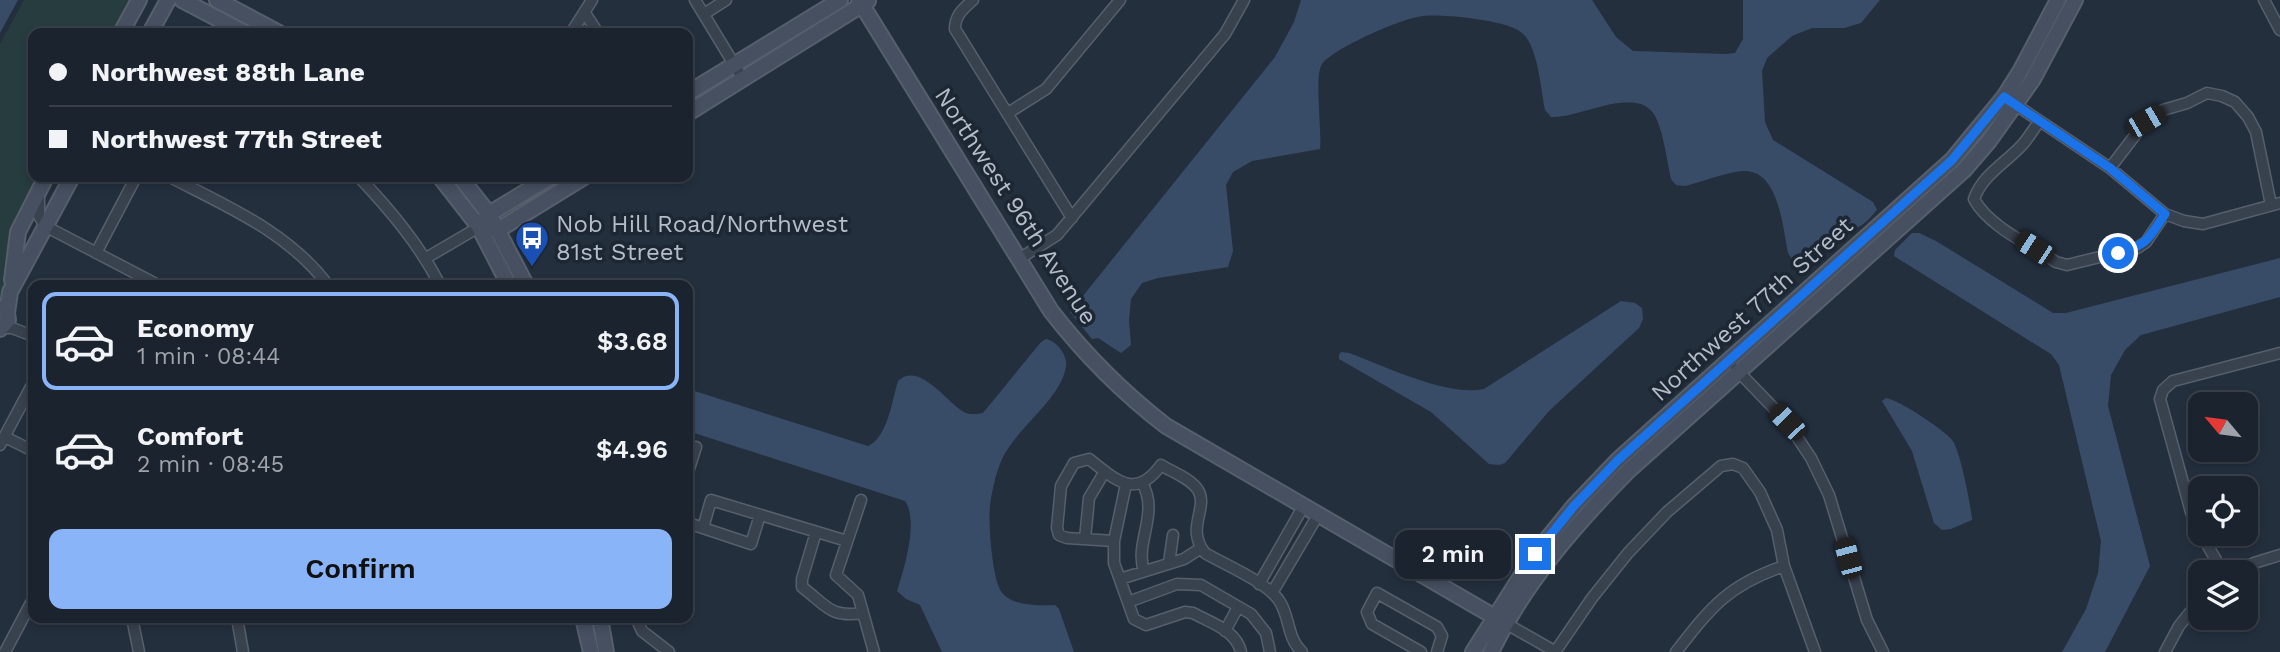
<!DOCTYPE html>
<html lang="en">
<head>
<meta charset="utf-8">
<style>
  :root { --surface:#1b232e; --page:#282f3a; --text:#f1f3f6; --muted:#a0a4aa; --line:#39404a; --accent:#8ab4f8 }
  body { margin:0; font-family:"Work Sans",sans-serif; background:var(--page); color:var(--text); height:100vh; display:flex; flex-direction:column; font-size:26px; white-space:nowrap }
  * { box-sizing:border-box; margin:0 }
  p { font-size:23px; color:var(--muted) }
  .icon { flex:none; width:38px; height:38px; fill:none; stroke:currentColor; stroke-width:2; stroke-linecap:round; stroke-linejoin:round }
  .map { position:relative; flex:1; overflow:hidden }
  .side { position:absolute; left:28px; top:280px; width:665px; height:343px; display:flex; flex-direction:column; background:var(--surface); border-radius:14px; box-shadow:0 4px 10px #0003,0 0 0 2px var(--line) }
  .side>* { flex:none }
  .guide { position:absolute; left:28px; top:28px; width:665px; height:154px; border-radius:14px; box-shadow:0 4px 10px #0003,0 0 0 2px var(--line); display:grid; align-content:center; height:154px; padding:0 21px; background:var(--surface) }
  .needle { width:46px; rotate:299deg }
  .buttons { position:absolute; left:2188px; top:392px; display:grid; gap:14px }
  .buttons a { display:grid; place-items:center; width:70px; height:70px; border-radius:14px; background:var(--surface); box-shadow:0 4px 10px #0003,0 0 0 2px var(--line); font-size:35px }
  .end { position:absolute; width:32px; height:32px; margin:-16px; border:9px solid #1a73e8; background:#fff; box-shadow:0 0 0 4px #fff }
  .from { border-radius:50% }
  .bubble { position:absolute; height:49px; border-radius:14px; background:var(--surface); box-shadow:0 4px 10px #0003,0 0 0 2px var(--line); font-size:23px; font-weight:600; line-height:49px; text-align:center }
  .car { position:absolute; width:21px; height:42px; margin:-21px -10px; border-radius:9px; box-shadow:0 0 5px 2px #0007; background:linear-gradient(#222 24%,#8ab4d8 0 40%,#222 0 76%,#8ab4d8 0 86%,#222 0) }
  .guide b { display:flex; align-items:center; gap:24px; height:66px; font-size:26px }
  .guide b+b { border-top:2px solid var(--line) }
  .guide i { width:18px; height:18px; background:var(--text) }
  ul { padding:12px 0 0; list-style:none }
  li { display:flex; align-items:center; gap:21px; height:98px; margin:0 14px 10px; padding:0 7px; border:4px solid transparent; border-radius:14px }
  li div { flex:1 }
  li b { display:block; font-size:26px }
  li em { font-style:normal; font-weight:600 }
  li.on { border-color:var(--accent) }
  li>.icon { width:63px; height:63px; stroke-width:1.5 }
  .primary-button { display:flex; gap:14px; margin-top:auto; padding:14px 21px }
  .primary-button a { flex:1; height:80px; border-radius:14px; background:var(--accent); color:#111; font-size:28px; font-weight:600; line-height:80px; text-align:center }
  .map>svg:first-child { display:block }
</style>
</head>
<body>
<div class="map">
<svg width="2280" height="652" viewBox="0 0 2280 652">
  <rect width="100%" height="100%" fill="#242f3e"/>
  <path fill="#263c3f" d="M 24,0 L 131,0 L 114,33 L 33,33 L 33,177 L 43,177 L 10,280 L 0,296 L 0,44 Z"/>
  <path fill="#394c67" d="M 0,0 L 18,0 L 0,33 Z
    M 1301,0 L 1592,0 L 1616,37 L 1633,51 L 1726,54 L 1735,53 L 1743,39 L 1743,0 L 1880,0 L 1861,23 L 1844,28 L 1812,28 L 1792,36 L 1767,58 L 1762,71 L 1765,122 L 1773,140 L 1873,202 L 1877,210 C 1868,220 1860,231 1846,229 L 1805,264 L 1794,262 L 1788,253 C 1783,229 1779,171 1745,171 C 1730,171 1701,182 1685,186 L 1676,185 L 1671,179 C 1667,160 1664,137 1657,120 C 1641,81 1581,119 1551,117 L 1545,110 C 1541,90 1538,46 1522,33 C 1507,20 1444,14 1423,16 C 1402,18 1334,48 1322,64 C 1314,75 1322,131 1320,149 L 1252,161 L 1233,172 L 1226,185 L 1233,251 L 1228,267 L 1158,278 L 1142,283 L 1131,299 L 1129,320 L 1131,345 L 1121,353 L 1098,338 L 1092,339 L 1070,312 L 1275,57 L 1294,22 Z
    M 1912,233 L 1919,233 L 1936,241 L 2053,313 L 2066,313 L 2280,258 L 2280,297 L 2141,335 L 2125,350 L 2111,375 L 2108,406 L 2150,566 L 2105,652 L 2062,652 L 2086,609 L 2098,573 L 2101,541 L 2059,365 L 2051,354 L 1894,256 L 1895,250 Z
    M 1621,301 L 1635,303 L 1642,308 L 1643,319 L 1639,328 L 1549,411 L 1505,463 L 1499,465 L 1489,464 L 1431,412 L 1339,359 L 1339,355 L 1341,352 L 1349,353 C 1385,366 1447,397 1484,389 Z
    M 1046,339 C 1057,341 1068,356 1066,367 C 1059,403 1013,429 1000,464 C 995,476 992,492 990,505 C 988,522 992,583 1003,594 C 1014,606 1040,606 1055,605 L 1059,609 L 1074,652 L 942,652 L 920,605 L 906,599 L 897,591 C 904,569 919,521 905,501 L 688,431 L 688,389 L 868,446 C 888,437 892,400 898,381 C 920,360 948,405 966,413 C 972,415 977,414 983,413 L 1041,342 Z
    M 1886,398 C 1899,400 1943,429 1952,440 C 1960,449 1971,506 1972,520 L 1951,529 L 1942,530 L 1934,523 L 1912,451 L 1882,401 Z"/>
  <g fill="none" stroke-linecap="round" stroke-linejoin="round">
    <g stroke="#565f6c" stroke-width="13">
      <path id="street" d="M 695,0 L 743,79
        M 973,0 C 963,9 955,15 955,29 L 1072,218
        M 2264,0 L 2280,30
        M 585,13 L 598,33
        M 704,14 L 726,0
        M 571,33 L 592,0
        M 2010,101 L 2110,168 L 2165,214 L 2184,221 L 2203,224 L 2280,203
        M 1008,113 L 1046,89 L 1120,0
        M 2040,121 C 2034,128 2029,137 2023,144 C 2006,163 1983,174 1974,199 C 1988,226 2030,245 2056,262 L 2067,265 L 2137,248 L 2146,242 L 2165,214
        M 2110,168 L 2146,121 L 2163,110 L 2187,103 L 2207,93 L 2222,96 L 2235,102 L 2248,117 L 2256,132 L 2271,205
        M 170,177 C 228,207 288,232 328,285
        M 359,177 C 390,210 419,244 440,285
        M 39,197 L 39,216 L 45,226 L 158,285
        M 96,253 L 136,177
        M 426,258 L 479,227
        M 1019,259 L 1057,235 L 1225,34 L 1244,0
        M 2,328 L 12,328 L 33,336
        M 1736,369 L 1787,422 L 1811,458 L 1829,495 L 1867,620 L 1883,652
        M 5,437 L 33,451
        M 0,445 L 33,383
        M 688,472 L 696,447
        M 1142,483 C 1160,513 1134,543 1144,571
        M 1126,484 L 1114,541 L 1114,563 L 1134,619 L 1146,625 L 1185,612 L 1193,613 C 1211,623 1236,630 1241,652
        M 861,500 L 836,575 L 858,595 L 874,652
        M 688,523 L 751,544 L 760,515
        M 703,528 L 711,500 L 847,541
        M 816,532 L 802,579 L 802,587 C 827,606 830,618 863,613
        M 2200,532 L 2191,512 L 2160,399 L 2163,390 L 2173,381 L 2280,353
        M 2201,534 L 2223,572
        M 1085,539 L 1089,498 L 1105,471
        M 1114,541 L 1067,538 L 1059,535 L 1057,528 L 1061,486 L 1074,463 L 1089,459 C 1115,479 1135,501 1161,465 C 1172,472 1190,478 1198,490 C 1209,508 1185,528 1205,553 C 1225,565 1269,583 1280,602 C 1290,618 1287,638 1302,652
        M 1169,563 L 1173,535
        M 2235,572 L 2254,563 L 2280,555
        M 1120,579 L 1184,559 L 1201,548
        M 1259,584 L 1303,507
        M 1272,593 L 1318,515
        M 1128,602 L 1177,584 L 1201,585 L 1251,614 L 1266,633 L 1270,652
        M 132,618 L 139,652
        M 237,618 L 243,652
        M 636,618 L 642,631 L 669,652
        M 1505,623 L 1556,652
        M 1225,631 L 1238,607
        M 5,652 L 33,599
        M 1421,652 L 1372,624 L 1367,612 L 1377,593 L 1437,627 L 1442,636 L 1437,652
        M 1555,652 L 1592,598 L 1628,553 L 1667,512 L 1721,466 L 1733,464 L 1743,468 L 1760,492 L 1777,530 L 1784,566 L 1815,652
        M 1676,652 C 1711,607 1728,585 1784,566
        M 2165,652 L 2179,626 L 2200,600"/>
    </g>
    <g stroke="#565f6c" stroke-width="18">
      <path id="secondary" d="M 182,0 L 245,33
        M 217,0 L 279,33
        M 859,0 L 1051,311 C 1085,355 1122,392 1166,426 L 1505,623
        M 121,33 L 139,0
        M 150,33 L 168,0
        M 688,93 L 840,0
        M 688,113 L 868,1
        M 440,177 L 479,227 L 509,285
        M 460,177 L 489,214 L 526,285
        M 484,220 L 489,214 L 550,177
        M 488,228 L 498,230 L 584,177
        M 12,280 L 18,232 L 46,177
        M 7,313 L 10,292 L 72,177
        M 0,329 L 8,320 L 7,313 L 2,308
        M 583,618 L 591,652
        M 600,618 L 606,652
        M 1473,652 L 1535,554 L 1574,506 L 1618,460 L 1952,160 L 2004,97 L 2021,70 L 2058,0
        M 1491,652 C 1524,583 1575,525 1628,471 L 1964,170 L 1989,141 L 2033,79 L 2075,0"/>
    </g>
    <use href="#street" stroke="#38414e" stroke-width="10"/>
    <use href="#secondary" stroke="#465061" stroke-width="14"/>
  </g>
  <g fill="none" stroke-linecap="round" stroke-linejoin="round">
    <path stroke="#1a73e8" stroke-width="9" d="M 1535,554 L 1574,506 L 1618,460 L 1952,160 L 2004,97 L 2110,168 L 2165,214 C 2148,239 2148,245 2118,253"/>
  </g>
  <defs>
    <g id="bus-pin" transform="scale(1.75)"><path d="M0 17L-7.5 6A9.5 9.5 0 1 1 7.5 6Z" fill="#1a4fb4" stroke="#1d2633"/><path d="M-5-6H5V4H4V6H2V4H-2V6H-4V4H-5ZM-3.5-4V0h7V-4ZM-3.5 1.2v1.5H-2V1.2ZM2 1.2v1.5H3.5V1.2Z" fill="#fff"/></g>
  </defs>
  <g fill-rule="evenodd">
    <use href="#bus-pin" x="532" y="238"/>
  </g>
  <g text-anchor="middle" stroke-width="7" stroke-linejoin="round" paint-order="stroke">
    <g font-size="24" fill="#b4bcc9" stroke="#1d2633">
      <text transform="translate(1016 206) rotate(57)" y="8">Northwest 96th Avenue</text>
      <text transform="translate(1752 309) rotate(-42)" y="8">Northwest 77th Street</text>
    </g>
    <g font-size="24" fill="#b4bcc9" stroke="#1d2633" text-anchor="start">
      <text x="556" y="232">Nob Hill Road/Northwest<tspan x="556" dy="28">81st Street</tspan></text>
    </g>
  </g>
</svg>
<div class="buttons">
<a><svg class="needle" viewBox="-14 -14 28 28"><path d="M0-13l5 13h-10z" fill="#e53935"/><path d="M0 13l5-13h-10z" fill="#a0a4aa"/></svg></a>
<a><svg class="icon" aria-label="locate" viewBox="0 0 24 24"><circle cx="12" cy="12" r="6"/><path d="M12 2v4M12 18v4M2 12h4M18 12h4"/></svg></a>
<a><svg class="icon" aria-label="layers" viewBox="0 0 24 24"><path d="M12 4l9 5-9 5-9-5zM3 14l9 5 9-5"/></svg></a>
</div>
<i class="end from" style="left:2118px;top:253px"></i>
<i class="end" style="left:1535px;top:554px"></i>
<div class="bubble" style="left:1395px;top:530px;width:116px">2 min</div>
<i class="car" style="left:2146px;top:121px;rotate:60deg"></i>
<i class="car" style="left:2034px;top:248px;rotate:303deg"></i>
<i class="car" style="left:1787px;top:422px;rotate:316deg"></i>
<i class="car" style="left:1848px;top:558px;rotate:345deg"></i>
<div class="guide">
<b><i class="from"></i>Northwest 88th Lane</b>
<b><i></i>Northwest 77th Street</b>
</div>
<section class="side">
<ul>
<li class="on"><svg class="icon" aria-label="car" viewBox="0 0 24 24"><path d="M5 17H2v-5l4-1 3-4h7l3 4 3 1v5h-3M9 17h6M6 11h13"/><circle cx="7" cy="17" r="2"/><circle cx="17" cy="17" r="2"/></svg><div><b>Economy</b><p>1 min · 08:44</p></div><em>$3.68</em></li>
<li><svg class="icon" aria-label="car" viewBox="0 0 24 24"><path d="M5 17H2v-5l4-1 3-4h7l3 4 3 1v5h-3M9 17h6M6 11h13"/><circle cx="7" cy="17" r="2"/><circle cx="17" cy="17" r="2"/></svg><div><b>Comfort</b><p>2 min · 08:45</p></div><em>$4.96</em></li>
</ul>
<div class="primary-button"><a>Confirm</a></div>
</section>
</div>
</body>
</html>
